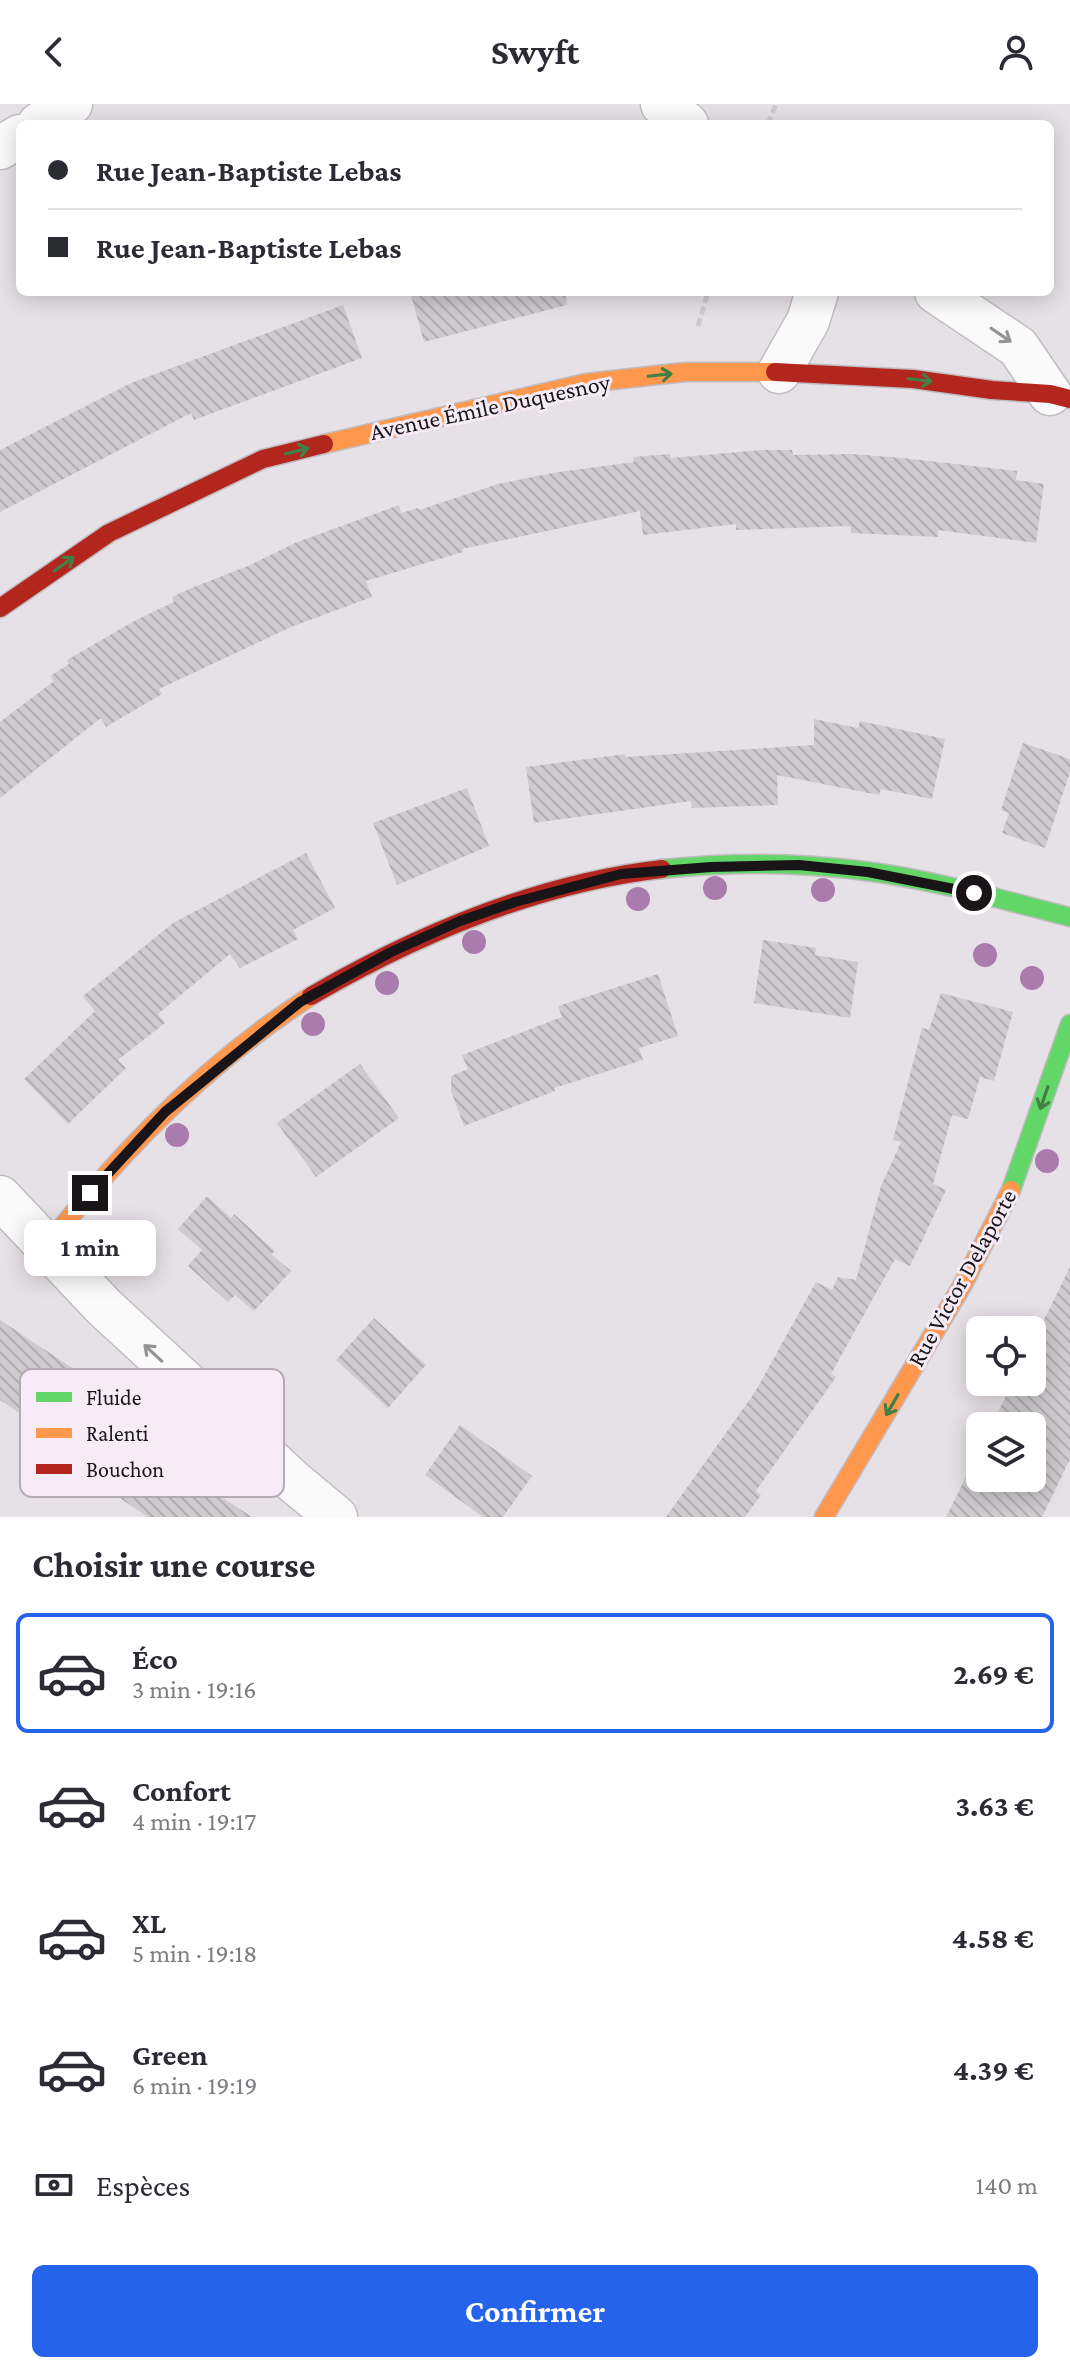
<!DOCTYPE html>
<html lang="fr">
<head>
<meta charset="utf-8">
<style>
  :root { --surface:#fff; --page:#f2f2f3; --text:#2b2b33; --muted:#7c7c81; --line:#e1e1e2; --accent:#2563eb }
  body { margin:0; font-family:"Crimson Pro",serif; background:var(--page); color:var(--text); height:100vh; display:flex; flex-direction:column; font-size:30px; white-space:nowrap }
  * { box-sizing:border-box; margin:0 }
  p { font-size:26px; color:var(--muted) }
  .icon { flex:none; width:44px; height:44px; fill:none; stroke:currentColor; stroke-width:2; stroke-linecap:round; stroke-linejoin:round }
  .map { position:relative; height:1413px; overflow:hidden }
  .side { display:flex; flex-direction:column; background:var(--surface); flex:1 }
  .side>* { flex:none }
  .banner { position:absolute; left:16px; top:16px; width:1038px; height:176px; border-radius:12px; box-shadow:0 4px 20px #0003; display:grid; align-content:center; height:176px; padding:0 32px; background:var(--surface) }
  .fabs { position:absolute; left:966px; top:1212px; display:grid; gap:16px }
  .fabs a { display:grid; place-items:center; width:80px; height:80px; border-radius:12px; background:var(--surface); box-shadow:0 4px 20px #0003; font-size:40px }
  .end { position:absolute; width:36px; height:36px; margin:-18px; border:10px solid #181418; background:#fff; box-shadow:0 0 0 4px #fff }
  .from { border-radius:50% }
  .bubble { position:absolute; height:56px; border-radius:12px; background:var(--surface); box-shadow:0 4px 20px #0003; font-size:26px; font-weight:700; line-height:56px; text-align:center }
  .banner b { display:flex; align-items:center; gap:28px; height:76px; font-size:30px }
  .banner b+b { border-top:2px solid var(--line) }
  .banner i { width:20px; height:20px; background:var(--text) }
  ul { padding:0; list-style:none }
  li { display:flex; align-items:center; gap:24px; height:120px; margin:0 16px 12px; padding:0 16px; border:4px solid transparent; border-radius:12px }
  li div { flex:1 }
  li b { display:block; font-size:30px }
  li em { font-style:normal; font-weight:700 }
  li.current { border-color:var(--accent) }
  li>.icon { width:72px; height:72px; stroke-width:1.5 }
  h2 { padding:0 32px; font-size:36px; line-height:96px }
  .pay { display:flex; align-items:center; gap:20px; height:88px; padding:0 32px; font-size:30px }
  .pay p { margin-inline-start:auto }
  .action { display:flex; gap:16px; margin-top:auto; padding:16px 32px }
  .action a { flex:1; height:92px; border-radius:12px; background:var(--accent); color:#fff; font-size:32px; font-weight:700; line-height:92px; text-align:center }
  header { display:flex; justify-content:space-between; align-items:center; height:104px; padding:0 32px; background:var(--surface); font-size:36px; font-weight:700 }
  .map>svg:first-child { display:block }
</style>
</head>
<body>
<header><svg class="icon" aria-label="back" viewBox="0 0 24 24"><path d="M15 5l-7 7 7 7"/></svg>Swyft<svg class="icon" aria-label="person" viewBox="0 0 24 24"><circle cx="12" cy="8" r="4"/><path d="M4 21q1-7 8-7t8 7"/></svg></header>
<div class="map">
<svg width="1070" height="1413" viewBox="0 0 1070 1413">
  <defs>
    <pattern id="building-back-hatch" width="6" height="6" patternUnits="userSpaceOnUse" patternTransform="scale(2)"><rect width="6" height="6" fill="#cecace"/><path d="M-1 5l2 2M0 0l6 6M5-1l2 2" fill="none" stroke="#b0adb0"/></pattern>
  </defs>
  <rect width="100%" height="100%" fill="#e6e1e6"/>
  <path fill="url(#building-back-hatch)" d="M 410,188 L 565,188 L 567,201 L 424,238 Z
    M 343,201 L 362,254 L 194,316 L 191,309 L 0,408 L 0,346 L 131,279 Z
    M 761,346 L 792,346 L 793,351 L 851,350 L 903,354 L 1017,367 L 1016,376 L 1044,380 L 1036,439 L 938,426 L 938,433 L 851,429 L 851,422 L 736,426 L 736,420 L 643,431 L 640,407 L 462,445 L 463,448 L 366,477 L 372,493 L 291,523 L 159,585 L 162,590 L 106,623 L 101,614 L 0,694 L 0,618 L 54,577 L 50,572 L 69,560 L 67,556 L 136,516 L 174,498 L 172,493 L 194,483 L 248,462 L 295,439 L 399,401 L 401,409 L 418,404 L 419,406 L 498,380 L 552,369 L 634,358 L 633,353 L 670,350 L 671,354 Z
    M 814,615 L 858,624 L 860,617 L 945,635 L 932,695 L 881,685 L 879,691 L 777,671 L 778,701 L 692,704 L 691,697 L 534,719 L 526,663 L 625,650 L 626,653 L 814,641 Z
    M 1023,639 L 1070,655 L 1070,668 L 1045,744 L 1002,729 L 1009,709 L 1001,706 Z
    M 467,684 L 489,742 L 397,781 L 373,719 Z
    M 306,749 L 335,804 L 293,826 L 298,835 L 240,864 L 230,850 L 158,910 L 165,919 L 118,956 L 126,964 L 68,1020 L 24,975 L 95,907 L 83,892 L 173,819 Z
    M 763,836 L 816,844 L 815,851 L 858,858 L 850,914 L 754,899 Z
    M 658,870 L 678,932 L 639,944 L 643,956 L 554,984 L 555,987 L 464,1022 L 451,987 L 451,972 L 468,965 L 462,951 L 562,913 L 558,902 Z
    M 941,889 L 1013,908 L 994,977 L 980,973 L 968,1015 L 952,1011 L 933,1080 L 946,1086 L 910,1162 L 895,1155 L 831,1270 L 836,1273 L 756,1387 L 761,1391 L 745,1413 L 666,1413 L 755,1288 L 816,1178 L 832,1186 L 838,1173 L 856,1176 L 881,1082 L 901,1038 L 893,1036 L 922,924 L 929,926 Z
    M 360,960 L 399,1014 L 316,1073 L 277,1019 Z
    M 207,1092 L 231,1114 L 234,1110 L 275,1147 L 271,1150 L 291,1167 L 254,1207 L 235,1191 L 228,1198 L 188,1162 L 202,1146 L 178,1125 Z
    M 1070,1163 L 1070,1355 L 1042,1413 L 946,1413 L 980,1345 L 980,1374 L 1032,1374 L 1032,1322 L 991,1322 L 1013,1278 L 1032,1278 L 1032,1240 Z
    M 374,1214 L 426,1261 L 388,1304 L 336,1256 Z
    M 0,1216 L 80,1269 L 77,1273 L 98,1287 L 92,1295 L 149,1333 L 145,1337 L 167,1351 L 164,1356 L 252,1413 L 148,1413 L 56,1351 L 64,1339 L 0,1296 Z
    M 460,1321 L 532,1372 L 503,1413 L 483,1413 L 425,1371 Z"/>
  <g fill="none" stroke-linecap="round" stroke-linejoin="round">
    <g stroke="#c0bcc0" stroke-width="45">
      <path id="street" d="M 662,0 L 687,20
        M 39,20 L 71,0
        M 0,44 L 20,32
        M 936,188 L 1018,243 L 1050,290
        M 779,268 L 808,217 L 817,188
        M 0,1093 L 104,1203 L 294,1378 L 336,1413"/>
    </g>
    <g stroke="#c0bcc0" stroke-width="21">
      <path id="fast" d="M 662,765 C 729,758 798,758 865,767 C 935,776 1002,796 1070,813
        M 1011,1086 L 1070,920"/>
    </g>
    <g stroke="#c0bcc0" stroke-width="21">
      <path id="slow" d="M 324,340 L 586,279 L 685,268 L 775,268
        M 47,1142 C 121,1047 209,957 311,892
        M 824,1413 L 962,1182 L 1011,1086"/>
    </g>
    <g stroke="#c0bcc0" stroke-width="21">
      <path id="jam" d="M 775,268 L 913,275 L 992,286 L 1050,290 L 1070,295
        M 0,504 L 109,429 L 263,355 L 324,340
        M 311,892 C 418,830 539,779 662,765"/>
    </g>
    <path stroke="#cdcccd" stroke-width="5" stroke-dasharray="8 4" stroke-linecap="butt" d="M 768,20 L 776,0
      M 698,222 L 708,188"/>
    <use href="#street" stroke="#fbfafb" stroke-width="42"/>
    <use href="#fast" stroke="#63d668" stroke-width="18"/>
    <use href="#slow" stroke="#ff974d" stroke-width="18"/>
    <use href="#jam" stroke="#b3261e" stroke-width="18"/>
  </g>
  <g fill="#aa7cad">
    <circle cx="715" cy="784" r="12"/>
    <circle cx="823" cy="786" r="12"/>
    <circle cx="638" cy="795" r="12"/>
    <circle cx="474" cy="838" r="12"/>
    <circle cx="985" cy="851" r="12"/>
    <circle cx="1032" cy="874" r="12"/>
    <circle cx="387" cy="879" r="12"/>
    <circle cx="313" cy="920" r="12"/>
    <circle cx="177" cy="1031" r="12"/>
    <circle cx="1047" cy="1057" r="12"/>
  </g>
  <defs><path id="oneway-shaft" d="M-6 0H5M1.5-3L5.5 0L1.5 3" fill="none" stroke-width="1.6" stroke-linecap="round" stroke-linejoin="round" transform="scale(2)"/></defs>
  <g stroke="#959295">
    <use href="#oneway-shaft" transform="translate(1001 231) rotate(34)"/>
    <use href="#oneway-shaft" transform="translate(153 1249) rotate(-137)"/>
  </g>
  <g stroke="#417f44">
    <use href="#oneway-shaft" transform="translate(660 271) rotate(-6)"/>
    <use href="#oneway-shaft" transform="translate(920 276) rotate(7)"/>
    <use href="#oneway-shaft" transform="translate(297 347) rotate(-14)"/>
    <use href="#oneway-shaft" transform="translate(64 460) rotate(-35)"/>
    <use href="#oneway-shaft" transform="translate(1044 994) rotate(109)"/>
    <use href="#oneway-shaft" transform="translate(892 1301) rotate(120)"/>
  </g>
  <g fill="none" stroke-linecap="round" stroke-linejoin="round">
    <path stroke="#181418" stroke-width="10" d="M 90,1089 L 165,1008 L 300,898 L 391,848 L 460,817 L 515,798 L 621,770 L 711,763 L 799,761 L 868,768 L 974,789"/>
  </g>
  <g text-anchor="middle" stroke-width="6" stroke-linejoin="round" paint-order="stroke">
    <g font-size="24" fill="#181418" stroke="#f6ebf6">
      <text transform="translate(490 303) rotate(-12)" y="8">Avenue Émile Duquesnoy</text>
      <text transform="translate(962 1174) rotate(-61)" y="8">Rue Victor Delaporte</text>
    </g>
  </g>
  <rect x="20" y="1265" width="264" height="128" rx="12" fill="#f6ebf6" stroke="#b3aab3" stroke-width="2"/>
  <rect x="36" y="1288" width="36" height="10" fill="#63d668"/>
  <rect x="36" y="1324" width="36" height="10" fill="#ff974d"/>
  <rect x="36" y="1360" width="36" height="10" fill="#b3261e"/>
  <g font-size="22" fill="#181418">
    <text x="86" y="1301">Fluide</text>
    <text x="86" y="1337">Ralenti</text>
    <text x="86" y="1373">Bouchon</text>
  </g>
</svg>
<div class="fabs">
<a><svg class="icon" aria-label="locate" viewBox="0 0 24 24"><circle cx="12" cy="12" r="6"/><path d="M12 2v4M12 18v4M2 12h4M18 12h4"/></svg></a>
<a><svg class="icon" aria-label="layers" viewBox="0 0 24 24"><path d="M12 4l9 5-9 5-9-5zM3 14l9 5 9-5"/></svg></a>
</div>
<i class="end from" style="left:974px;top:789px"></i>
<i class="end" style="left:90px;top:1089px"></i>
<div class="bubble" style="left:24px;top:1116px;width:132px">1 min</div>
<div class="banner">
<b><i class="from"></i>Rue Jean-Baptiste Lebas</b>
<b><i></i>Rue Jean-Baptiste Lebas</b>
</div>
</div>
<section class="side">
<h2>Choisir une course</h2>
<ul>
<li class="current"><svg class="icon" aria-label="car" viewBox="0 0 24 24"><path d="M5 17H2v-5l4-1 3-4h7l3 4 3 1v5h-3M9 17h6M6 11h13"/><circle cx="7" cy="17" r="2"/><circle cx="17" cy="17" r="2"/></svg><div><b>Éco</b><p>3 min · 19:16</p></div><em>2.69 €</em></li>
<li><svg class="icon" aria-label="car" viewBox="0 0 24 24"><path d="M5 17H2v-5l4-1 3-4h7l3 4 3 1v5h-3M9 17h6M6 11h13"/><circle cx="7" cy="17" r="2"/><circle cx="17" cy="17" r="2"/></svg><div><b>Confort</b><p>4 min · 19:17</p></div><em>3.63 €</em></li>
<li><svg class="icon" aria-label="car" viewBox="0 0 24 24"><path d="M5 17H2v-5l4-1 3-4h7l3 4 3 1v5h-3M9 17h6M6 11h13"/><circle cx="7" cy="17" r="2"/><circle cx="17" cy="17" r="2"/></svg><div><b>XL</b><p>5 min · 19:18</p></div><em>4.58 €</em></li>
<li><svg class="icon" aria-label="car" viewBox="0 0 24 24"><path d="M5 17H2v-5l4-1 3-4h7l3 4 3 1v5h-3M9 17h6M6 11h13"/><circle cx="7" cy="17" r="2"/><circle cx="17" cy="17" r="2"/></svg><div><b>Green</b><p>6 min · 19:19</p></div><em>4.39 €</em></li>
</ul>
<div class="pay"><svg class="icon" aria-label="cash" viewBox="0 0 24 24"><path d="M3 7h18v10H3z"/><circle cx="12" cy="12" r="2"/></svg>Espèces<p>140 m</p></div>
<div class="action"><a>Confirmer</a></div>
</section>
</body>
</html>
